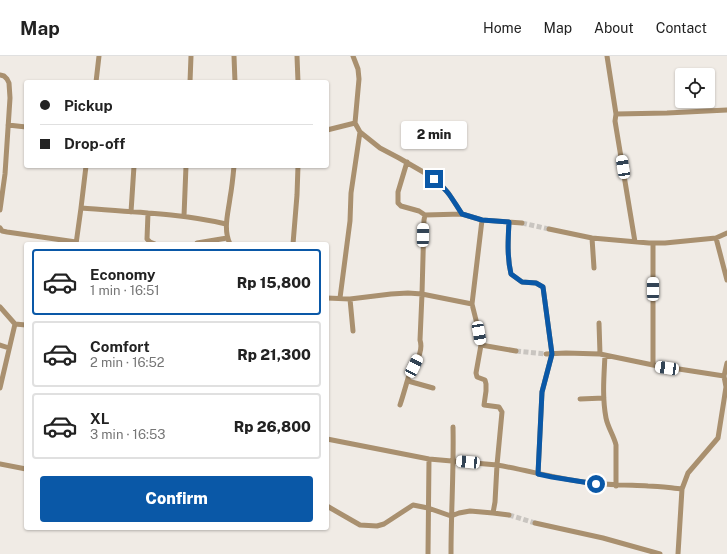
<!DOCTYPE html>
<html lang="en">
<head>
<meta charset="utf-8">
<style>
  :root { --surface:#fff; --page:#f6f6f6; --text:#222; --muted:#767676; --line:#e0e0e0; --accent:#0a58a7 }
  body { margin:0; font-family:"Public Sans",sans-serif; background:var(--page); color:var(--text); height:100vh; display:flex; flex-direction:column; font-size:15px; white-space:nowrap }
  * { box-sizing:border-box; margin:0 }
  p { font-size:13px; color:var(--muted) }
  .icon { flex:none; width:22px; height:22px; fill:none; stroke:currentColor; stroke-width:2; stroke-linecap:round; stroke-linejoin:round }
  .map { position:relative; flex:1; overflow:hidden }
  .panel { position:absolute; left:24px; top:186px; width:305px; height:288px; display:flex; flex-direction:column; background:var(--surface); border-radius:4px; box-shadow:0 1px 3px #0004 }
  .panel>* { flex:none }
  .hud { position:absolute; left:24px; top:24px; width:305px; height:88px; border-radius:4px; box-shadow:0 1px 3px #0004; display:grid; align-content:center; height:88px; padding:0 16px; background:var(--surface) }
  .tools { position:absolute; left:675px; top:12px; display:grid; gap:8px }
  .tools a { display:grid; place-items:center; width:40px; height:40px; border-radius:4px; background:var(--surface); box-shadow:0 1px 3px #0004; font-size:20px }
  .end { position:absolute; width:18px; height:18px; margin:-9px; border:5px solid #0a58a7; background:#fff; box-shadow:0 0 0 2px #fff }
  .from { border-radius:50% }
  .bubble { position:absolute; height:28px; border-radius:4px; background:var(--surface); box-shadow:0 1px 3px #0004; font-size:13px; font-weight:800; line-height:28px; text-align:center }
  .car { position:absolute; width:12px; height:24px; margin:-12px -6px; border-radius:5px; box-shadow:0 0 3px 1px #0007; background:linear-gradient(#fff 24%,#345 0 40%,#fff 0 76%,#345 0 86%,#fff 0) }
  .hud b { display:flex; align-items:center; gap:14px; height:38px; font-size:15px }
  .hud b+b { border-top:1px solid var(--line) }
  .hud i { width:10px; height:10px; background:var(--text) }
  ul { padding:7px 0 0; list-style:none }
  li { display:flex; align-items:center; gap:12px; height:66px; margin:0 8px 6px; padding:0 8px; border:2px solid var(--line); border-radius:4px }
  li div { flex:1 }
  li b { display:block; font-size:15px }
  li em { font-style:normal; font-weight:800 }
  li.on { border-color:var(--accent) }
  li>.icon { width:36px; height:36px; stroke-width:1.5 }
  .action { display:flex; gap:8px; margin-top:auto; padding:8px 16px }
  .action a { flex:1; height:46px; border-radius:4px; background:var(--accent); color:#fff; font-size:16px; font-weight:800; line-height:46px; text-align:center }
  header { display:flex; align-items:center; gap:24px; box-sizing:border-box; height:56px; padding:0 20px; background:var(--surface); border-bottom:1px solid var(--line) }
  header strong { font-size:19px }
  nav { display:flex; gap:22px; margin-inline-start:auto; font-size:14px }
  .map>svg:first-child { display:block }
</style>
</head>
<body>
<header>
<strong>Map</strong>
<nav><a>Home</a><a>Map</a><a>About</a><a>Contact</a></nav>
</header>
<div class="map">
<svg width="727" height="498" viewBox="0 0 727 498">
  <rect width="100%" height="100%" fill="#f0ebe5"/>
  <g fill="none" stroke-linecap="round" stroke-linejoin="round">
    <path stroke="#c9c5c0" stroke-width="5" stroke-dasharray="5 2.5" stroke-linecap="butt" d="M 522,167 L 549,173
      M 516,295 L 546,298
      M 509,459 L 535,467"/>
    <path stroke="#a9906f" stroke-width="5" d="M 234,0 L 235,26
      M 297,0 L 298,26
      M 353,0 L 358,13 L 359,23 L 355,67 L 360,76 L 380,92 L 399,102 L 425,117 L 442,130 L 449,138 L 462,158 L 482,164 L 522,167
      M 607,0 L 616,58 L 615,65 L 635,186
      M 0,19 L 4,20 L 7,23 L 9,27 L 10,42 L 5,118 L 0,154
      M 96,26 L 99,0
      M 190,26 L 191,0
      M 616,58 L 667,57 L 727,54
      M 8,69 L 26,71
      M 327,74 L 355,67
      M 407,106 L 398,136 L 398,147 L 401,150 L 419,155 L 425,159 L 462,158
      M 81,152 C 129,156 179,157 226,168
      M 131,156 L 134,110
      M 148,157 L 147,183 L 150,186 L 155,188
      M 184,160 L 186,110
      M 482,164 L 472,248 L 477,268 L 481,289 L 476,317 L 477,321 L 485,324 L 486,328 L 486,335 L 484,349 L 499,351 L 502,356 L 497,409 C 526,414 554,422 584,426 C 606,429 627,429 648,430 C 659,430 671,432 682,433
      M 509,166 C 508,184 507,201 511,218 L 522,226 L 536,227 L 543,231 L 552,298 L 542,336 L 538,418
      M 0,172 L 2,175 L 7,176 L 76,186
      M 549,173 L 592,182 L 649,187 L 665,187 L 716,182 L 727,177
      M 592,182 L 594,212
      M 716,182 L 727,224
      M 197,187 L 227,182
      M 653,187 L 653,309
      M 76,188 L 81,152 L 86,110
      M 230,188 C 223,173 228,158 230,142 C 232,131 233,121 234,110
      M 293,188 L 297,139 L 298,110
      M 327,242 L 350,243 L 391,238 L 408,237 L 422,238 L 472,248
      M 340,242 L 350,165 L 351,137 L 360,76
      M 350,243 L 353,275
      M 0,251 L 15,268
      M 599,267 L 600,298
      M 0,289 L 9,292
      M 481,289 L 516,295
      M 546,298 L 566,297 L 600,298 L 653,309 L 724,320
      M 605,299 C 604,320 602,341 606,362 C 608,372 614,380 616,389 L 616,430
      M 408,325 L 433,332
      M 0,332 L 15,268 L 26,269
      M 580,343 L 604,342
      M 400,349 C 403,340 406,329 409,319 C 414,308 424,297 420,284 L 422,238 L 424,164 L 425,159
      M 327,383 L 429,403 L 497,409 L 495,446 L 493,457
      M 0,408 L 26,413
      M 327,450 L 360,469 L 377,470 L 384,468 L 413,449 L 428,452 L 451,460 L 459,457 L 470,455 L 493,457 L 509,459
      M 535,467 L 603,482 L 660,498
      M 428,498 L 429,403
      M 451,498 C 451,455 454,413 453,371
      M 678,498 L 682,433 L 688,417 L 718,382 L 724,344 L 726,331 L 724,320 L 727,307"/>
  </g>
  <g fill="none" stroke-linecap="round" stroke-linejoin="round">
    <path stroke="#0a58a7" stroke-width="5" d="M 434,123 C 449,135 452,143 462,158 L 482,164 L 509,166 C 508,184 507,201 511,218 L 522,226 L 536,227 L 543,231 L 552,298 L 542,336 L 538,418 L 552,421 L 596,428"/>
  </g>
</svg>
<div class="tools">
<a><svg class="icon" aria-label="locate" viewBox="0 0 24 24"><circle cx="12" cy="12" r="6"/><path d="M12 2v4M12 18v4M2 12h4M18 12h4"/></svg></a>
</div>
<i class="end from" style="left:596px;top:428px"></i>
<i class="end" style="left:434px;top:123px"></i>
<div class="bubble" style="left:401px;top:65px;width:66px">2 min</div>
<i class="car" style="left:623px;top:111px;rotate:351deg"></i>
<i class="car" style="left:423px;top:179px;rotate:1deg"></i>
<i class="car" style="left:653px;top:233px;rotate:0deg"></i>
<i class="car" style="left:479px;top:277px;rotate:170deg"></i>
<i class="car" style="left:414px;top:310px;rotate:26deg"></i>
<i class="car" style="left:667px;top:312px;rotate:278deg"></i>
<i class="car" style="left:468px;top:406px;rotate:275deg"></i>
<div class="hud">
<b><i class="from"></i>Pickup</b>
<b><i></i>Drop-off</b>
</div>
<section class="panel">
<ul>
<li class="on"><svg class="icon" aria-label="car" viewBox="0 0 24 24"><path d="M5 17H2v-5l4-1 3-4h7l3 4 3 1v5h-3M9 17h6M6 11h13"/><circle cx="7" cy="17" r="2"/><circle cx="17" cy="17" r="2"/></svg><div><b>Economy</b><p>1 min · 16:51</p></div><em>Rp 15,800</em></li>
<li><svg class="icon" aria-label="car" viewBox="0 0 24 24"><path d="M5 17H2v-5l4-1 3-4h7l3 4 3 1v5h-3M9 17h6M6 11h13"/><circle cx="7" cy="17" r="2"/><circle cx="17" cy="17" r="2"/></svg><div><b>Comfort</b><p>2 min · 16:52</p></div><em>Rp 21,300</em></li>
<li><svg class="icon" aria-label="car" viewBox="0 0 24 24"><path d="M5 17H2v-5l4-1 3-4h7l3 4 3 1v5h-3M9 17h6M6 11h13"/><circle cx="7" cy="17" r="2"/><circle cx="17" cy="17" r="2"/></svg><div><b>XL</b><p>3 min · 16:53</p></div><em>Rp 26,800</em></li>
</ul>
<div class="action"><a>Confirm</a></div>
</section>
</div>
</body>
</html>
